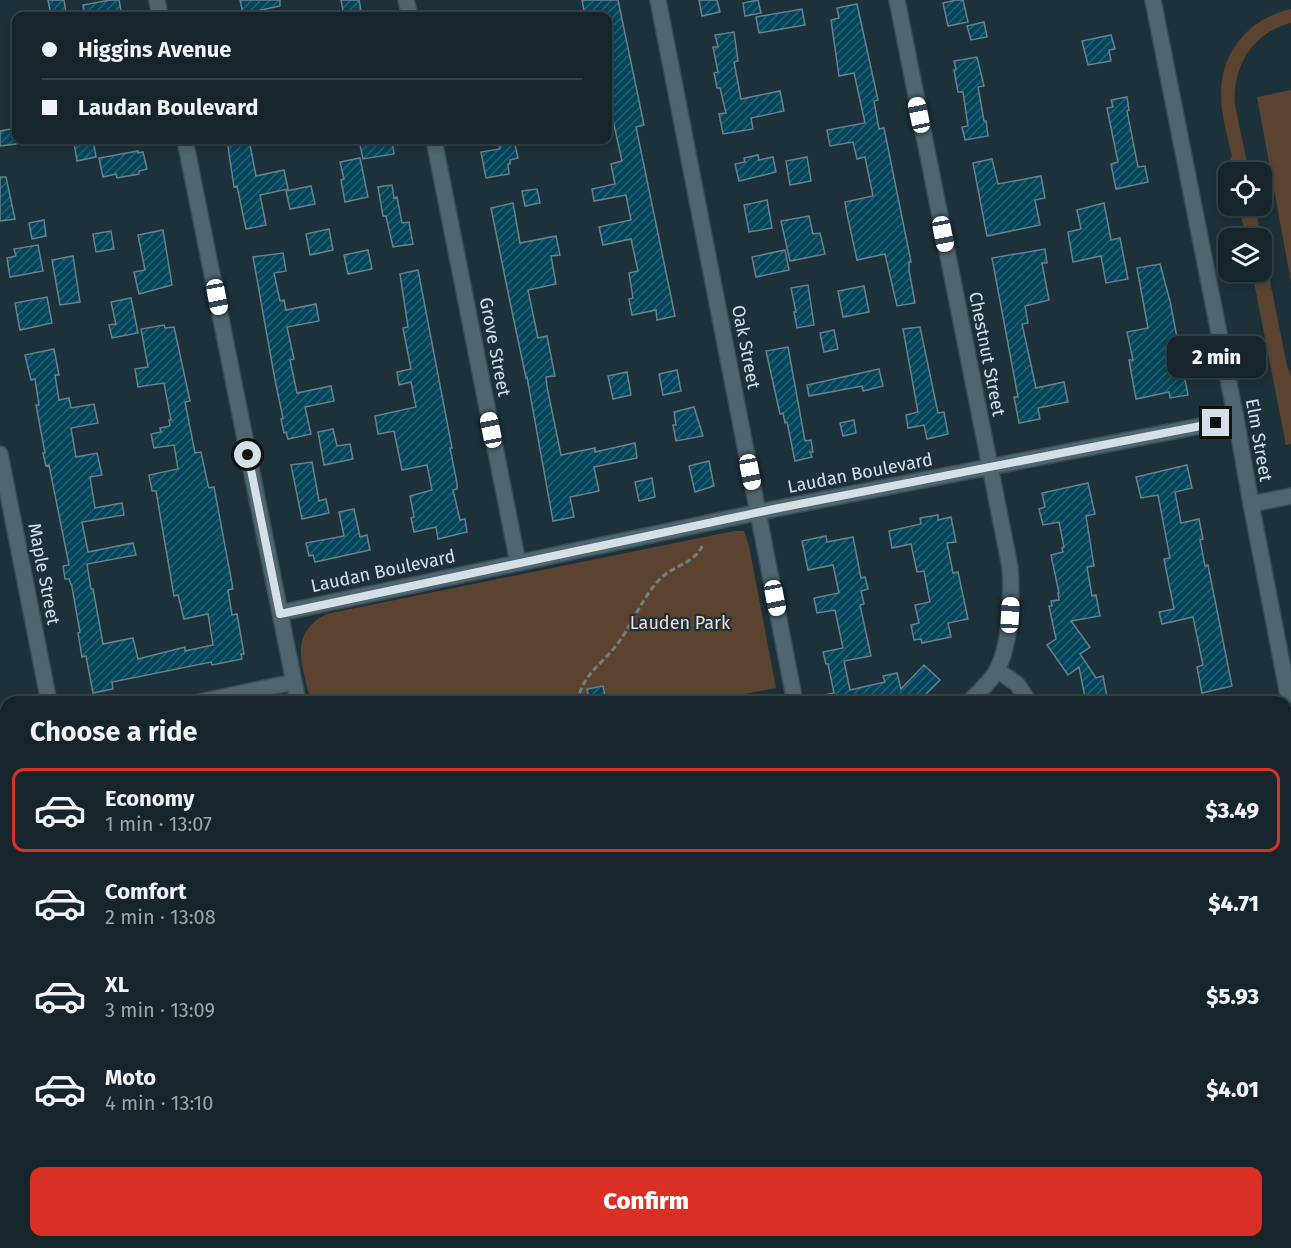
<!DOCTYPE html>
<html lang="en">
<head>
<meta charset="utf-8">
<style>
  :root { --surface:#16252c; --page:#1f2d34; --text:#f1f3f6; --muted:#9ea5a9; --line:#354248; --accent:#d93025 }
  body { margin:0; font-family:"Fira Sans",sans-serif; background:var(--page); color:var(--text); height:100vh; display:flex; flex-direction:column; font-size:22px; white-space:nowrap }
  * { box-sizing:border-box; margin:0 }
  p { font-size:20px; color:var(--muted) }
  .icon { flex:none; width:33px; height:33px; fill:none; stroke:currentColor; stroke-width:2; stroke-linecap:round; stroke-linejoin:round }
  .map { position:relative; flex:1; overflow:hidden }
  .details { position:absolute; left:0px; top:696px; width:1292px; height:552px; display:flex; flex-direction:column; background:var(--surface); border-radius:18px 18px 0 0; box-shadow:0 3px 9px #0003,0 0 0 2px var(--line) }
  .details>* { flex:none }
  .banner { position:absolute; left:12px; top:12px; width:600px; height:132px; border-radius:12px; box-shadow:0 3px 9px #0003,0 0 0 2px var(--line); display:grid; align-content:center; height:132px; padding:0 30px; background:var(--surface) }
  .tools { position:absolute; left:1218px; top:162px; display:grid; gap:12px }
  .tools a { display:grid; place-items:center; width:54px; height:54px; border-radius:12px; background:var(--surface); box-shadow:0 3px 9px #0003,0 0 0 2px var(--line); font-size:30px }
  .end { position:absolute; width:27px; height:27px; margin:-14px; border:8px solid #d4e0e5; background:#111; box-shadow:0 0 0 3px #111 }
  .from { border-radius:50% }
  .bubble { position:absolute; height:42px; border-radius:12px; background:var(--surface); box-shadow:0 3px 9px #0003,0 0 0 2px var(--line); font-size:20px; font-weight:800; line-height:42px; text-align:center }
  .car { position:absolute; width:18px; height:36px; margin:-18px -9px; border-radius:8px; box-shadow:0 0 4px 2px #0007; background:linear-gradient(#fff 24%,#345 0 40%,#fff 0 76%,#345 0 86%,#fff 0) }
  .banner b { display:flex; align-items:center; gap:21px; height:57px; font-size:22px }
  .banner b+b { border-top:2px solid var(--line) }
  .banner i { width:15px; height:15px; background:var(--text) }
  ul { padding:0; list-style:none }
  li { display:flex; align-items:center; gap:18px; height:84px; margin:0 12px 9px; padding:0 18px; border:3px solid transparent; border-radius:12px }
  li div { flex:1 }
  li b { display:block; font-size:22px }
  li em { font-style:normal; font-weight:800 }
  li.on { border-color:var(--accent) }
  li>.icon { width:54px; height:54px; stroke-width:1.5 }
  h2 { padding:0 30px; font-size:27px; line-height:72px }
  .primary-button { display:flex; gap:12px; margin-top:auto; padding:12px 30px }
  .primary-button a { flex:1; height:69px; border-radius:12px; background:var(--accent); color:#fff; font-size:24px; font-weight:800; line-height:69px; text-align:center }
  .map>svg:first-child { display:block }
</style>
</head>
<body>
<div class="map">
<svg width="1291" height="1248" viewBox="0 0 1291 1248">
  <defs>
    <pattern id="building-hatch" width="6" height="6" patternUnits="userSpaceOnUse" patternTransform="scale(1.5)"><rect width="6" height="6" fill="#03455b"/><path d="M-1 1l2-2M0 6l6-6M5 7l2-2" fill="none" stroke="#276072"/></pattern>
  </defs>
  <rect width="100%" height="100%" fill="#1d313a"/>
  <path fill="#5b432f" d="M 1291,9 L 1291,23 C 1253,32 1232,67 1235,105 L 1249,172 L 1233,172 L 1230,158 L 1232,157 C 1228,137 1221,115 1221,94 C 1221,51 1250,18 1291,9 Z
    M 1291,90 L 1291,282 L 1257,97 Z
    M 1239,206 L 1255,206 L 1287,366 L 1291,375 L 1291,444 L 1286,445 L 1252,272 L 1262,272 L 1262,238 L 1246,238 Z
    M 734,531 L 744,531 L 749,546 L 776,688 L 703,702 L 311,702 C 303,666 287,635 326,614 Z"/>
  <path fill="url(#building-hatch)" stroke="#697f8a" stroke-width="1.5" d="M 48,0 L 64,0 L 66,13 L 51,16 Z
    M 110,0 L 119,0 L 122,16 L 85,16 L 83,5 Z
    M 240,0 L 280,0 L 280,6 L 243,14 Z
    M 341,0 L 359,0 L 362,16 L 344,16 Z
    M 582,0 L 618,0 L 644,125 L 636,127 L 675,316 L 657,320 L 656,310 L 632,315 L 629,299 L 633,298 L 629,273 L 638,271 L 631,239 L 603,245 L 599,227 L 631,220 L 626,195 L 594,201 L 592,189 L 615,184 L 611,164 L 622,161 L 608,97 L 608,14 L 585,16 Z
    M 699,0 L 717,0 L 720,12 L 702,16 Z
    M 758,0 L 761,13 L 745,16 L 743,3 Z
    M 956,0 L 963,0 L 968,22 L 948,26 L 943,3 Z
    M 857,4 L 878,100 L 874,101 L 879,129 L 884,128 L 911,262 L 909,262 L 909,270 L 915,303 L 897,306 L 885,254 L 857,260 L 847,214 L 845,202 L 873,196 L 865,157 L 857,159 L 853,142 L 830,146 L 827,130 L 865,123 L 854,73 L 839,76 L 831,20 L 839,18 L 837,8 Z
    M 802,9 L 805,25 L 759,33 L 756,17 Z
    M 984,22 L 987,37 L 971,40 L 967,26 Z
    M 734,32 L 738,61 L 734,62 L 741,99 L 780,91 L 784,111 L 751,118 L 753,129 L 723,134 L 719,114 L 726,113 L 720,88 L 717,88 L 714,73 L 718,72 L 713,47 L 718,47 L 715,35 Z
    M 1111,35 L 1115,49 L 1109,50 L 1111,61 L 1088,65 L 1082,41 Z
    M 977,57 L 984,86 L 978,87 L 984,121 L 986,121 L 988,136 L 965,140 L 962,127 L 968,126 L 963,92 L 958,92 L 954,70 L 956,69 L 954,61 Z
    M 1127,97 L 1129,110 L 1127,111 L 1138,167 L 1145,166 L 1148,182 L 1116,189 L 1111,164 L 1118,162 L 1107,108 L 1113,107 L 1111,100 Z
    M 16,128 L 16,144 L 0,146 L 0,131 Z
    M 93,140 L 96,157 L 77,161 L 74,142 Z
    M 227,140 L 249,140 L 256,176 L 284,170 L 288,189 L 260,195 L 266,225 L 246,229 L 237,186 L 234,187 Z
    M 359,140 L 392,140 L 394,154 L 363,159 Z
    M 498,140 L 514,140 L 518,158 L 510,160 L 510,164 L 508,164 L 509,174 L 486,178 L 481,152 L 500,149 Z
    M 138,151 L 138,153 L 143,152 L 147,169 L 139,171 L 139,174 L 117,178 L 116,174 L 103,177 L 99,158 Z
    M 758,155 L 759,160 L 773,157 L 776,172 L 739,181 L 735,164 L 745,162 L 744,158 Z
    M 807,157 L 811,181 L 790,185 L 786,161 Z
    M 360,158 L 368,197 L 345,202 L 341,180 L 344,179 L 340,162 Z
    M 992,159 L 998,184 L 1041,176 L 1045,198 L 1035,200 L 1040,225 L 987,236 L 973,163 Z
    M 0,177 L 6,177 L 15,219 L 0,221 Z
    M 392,185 L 394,198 L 397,197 L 402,223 L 409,222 L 413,244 L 393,247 L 386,216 L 383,216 L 378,187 Z
    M 311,186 L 315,204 L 290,209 L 286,191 Z
    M 537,189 L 540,203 L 525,206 L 522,191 Z
    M 767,200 L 772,228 L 749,232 L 744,205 Z
    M 513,203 L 520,243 L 556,236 L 560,255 L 551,256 L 556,284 L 528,290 L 538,338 L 547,336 L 555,376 L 546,377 L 547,387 L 561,455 L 595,448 L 595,452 L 635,443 L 637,458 L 594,467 L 599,491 L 570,497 L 574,517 L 553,521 L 527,377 L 526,378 L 509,297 L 491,208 Z
    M 1104,203 L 1111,240 L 1120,238 L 1128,279 L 1106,283 L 1101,256 L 1073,262 L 1068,232 L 1081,229 L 1077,210 Z
    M 809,216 L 813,234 L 820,233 L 825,254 L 790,261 L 781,221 Z
    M 44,220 L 46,236 L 32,239 L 29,223 Z
    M 329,229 L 333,250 L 310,255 L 306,234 Z
    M 163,230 L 172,285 L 139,294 L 134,272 L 145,270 L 138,235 Z
    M 111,231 L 114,249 L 96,252 L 93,234 Z
    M 38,245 L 43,271 L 10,277 L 7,258 L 16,256 L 14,249 Z
    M 1045,249 L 1047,263 L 1042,263 L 1049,300 L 1025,306 L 1028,323 L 1022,324 L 1036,388 L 1064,382 L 1068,402 L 1038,408 L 1040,419 L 1019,423 L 1014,397 L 1018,397 L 992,258 Z
    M 368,250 L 372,269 L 348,274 L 344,255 Z
    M 785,250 L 789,270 L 756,277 L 752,257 Z
    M 283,253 L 286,271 L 274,273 L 280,301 L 284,300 L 286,310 L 316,304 L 319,321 L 287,327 L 294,359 L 290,360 L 297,393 L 331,386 L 334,401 L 305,407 L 311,434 L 288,439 L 286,432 L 284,433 L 281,419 L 283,418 L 275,380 L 253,257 Z
    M 73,256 L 80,302 L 60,305 L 52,260 Z
    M 1160,264 L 1170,301 L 1188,395 L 1170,398 L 1169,392 L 1136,399 L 1129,360 L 1133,360 L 1127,332 L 1148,328 L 1137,268 Z
    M 418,270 L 452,448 L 450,448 L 457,483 L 457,489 L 453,490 L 460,520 L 465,519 L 467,532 L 438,539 L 436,527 L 414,532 L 411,518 L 414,517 L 410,496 L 432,490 L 427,465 L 402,470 L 394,431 L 378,434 L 375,416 L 416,407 L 411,382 L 399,385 L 397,372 L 411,369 L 403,328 L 408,327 L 400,274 Z
    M 808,285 L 814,325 L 797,328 L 794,312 L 796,312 L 791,288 Z
    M 864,286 L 869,312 L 843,317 L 838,291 Z
    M 47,297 L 52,323 L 20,330 L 15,303 Z
    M 131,298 L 138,333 L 112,338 L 109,325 L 116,324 L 111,302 Z
    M 164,325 L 165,328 L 174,327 L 190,401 L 185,402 L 195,453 L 201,452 L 208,485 L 209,488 L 214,487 L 233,589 L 228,590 L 232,615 L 237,614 L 244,654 L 241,654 L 242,659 L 212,665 L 211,662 L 112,682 L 113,689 L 93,693 L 86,656 L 82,657 L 78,633 L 80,632 L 72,587 L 69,579 L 65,579 L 63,566 L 69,565 L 49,465 L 46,466 L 43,453 L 45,453 L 36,405 L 39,405 L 35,379 L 31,380 L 25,355 L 54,349 L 59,375 L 55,375 L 59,400 L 69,398 L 71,408 L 94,404 L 98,423 L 71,428 L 76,457 L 97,453 L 102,475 L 90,477 L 95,508 L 122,503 L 124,515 L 82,522 L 88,552 L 133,543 L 136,555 L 87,564 L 91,589 L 93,589 L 103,644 L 133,638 L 138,659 L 185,647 L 185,651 L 213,645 L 208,614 L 184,619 L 178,595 L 174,596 L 156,491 L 152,491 L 149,475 L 178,469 L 174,445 L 154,448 L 151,434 L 161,432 L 160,428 L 170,426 L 169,420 L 171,420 L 164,383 L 138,387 L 135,369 L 148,367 L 141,329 Z
    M 920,327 L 938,413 L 944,412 L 948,434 L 927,439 L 924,425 L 908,428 L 906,415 L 918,412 L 903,329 Z
    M 834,330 L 838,349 L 824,352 L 820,333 Z
    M 788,347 L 805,441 L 811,440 L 813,452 L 810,452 L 812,457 L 795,461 L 787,422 L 785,423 L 783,413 L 780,414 L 766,351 Z
    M 879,369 L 883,386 L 863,391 L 862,386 L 809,396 L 807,385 Z
    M 677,370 L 681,391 L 663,395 L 659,374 Z
    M 627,372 L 631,395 L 613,399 L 608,376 Z
    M 694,407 L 703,436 L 676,441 L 673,425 L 676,425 L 674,412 Z
    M 854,420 L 856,433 L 843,436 L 840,423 Z
    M 333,429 L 337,446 L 350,444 L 353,459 L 324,465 L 318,432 Z
    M 709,461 L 714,486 L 695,492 L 689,466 Z
    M 312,462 L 319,501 L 326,499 L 329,513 L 302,519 L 291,465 Z
    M 1187,465 L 1192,488 L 1175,492 L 1181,523 L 1199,519 L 1203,539 L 1200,540 L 1205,566 L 1208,565 L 1232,686 L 1202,693 L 1197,667 L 1203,665 L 1193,617 L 1162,624 L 1159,612 L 1174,609 L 1164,559 L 1170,558 L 1158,495 L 1141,498 L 1136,477 Z
    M 652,478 L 655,497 L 639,501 L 635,482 Z
    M 1088,483 L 1095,514 L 1086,516 L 1094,566 L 1087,567 L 1092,596 L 1096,595 L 1100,616 L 1071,621 L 1090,647 L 1080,654 L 1096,678 L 1103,676 L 1108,702 L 1086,702 L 1079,667 L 1068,675 L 1047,645 L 1056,639 L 1049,606 L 1052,606 L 1051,601 L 1059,600 L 1058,593 L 1059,593 L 1051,555 L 1063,552 L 1062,548 L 1064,547 L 1059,522 L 1043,525 L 1039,509 L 1045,507 L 1042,493 Z
    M 354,509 L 360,537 L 367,535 L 370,550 L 315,562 L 313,555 L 309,556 L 306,543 L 344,536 L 339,512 Z
    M 938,515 L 938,520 L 951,517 L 956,542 L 947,543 L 953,573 L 958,572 L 968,619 L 948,623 L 951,637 L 922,643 L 921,639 L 914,640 L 911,625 L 919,623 L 915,605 L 930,602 L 924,571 L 917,572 L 911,544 L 892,548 L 889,531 L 921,524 L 920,518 Z
    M 826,536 L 827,542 L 853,537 L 861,578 L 865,577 L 868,589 L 861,591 L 864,604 L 860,605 L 871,656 L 844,661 L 850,690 L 885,682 L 883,676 L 897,673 L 901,689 L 924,665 L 940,680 L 919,701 L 819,702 L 819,696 L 834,693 L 828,664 L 826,664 L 823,652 L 843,648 L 835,610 L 817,613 L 814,598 L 839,593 L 833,565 L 808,570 L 802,541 Z
    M 603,686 L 606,700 L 590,702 L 587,689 Z"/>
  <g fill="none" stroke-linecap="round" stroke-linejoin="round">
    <g stroke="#3b4d54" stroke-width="18">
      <path id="minor" d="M 157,0 L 160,16
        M 406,0 L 410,16
        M 658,0 L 795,702
        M 897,0 L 1010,567 C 1012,597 1011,643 997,670 C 991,682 978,692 969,702
        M 1153,0 L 1236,419 L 1251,504 L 1291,710
        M 185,140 L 298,702
        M 434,140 L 518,563
        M 0,454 L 49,702
        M 1251,504 L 1291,496
        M 280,613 L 774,509 L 1236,419
        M 997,670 L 1017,684 L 1029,702
        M 199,702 L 294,682
        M 0,742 L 6,741
        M 1286,946 L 1291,945
        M 152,1242 L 153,1248
        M 404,1242 L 405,1248
        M 654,1242 L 655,1248
        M 902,1242 L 903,1248
        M 1118,1242 L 1127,1248
        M 1101,1248 L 1105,1242"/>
    </g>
    <path stroke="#6f7f86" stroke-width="3" stroke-dasharray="6 3" stroke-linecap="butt" d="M 577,702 C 584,671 604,664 621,639 C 634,620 642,599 658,581 C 672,565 692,566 703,545"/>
    <use href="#minor" stroke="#4f656f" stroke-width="15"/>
  </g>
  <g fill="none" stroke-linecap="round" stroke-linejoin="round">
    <path stroke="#d4e0e5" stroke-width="8" d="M 248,455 L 280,614 L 774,509 L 1216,423"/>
  </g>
  <g text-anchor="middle" stroke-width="4.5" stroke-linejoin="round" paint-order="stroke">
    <g font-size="18" fill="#d4e0e5" stroke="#1d313a">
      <text transform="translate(495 347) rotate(79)" y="6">Grove Street</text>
      <text transform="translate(746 347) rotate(79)" y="6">Oak Street</text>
      <text transform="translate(987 354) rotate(79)" y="6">Chestnut Street</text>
      <text transform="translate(1259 440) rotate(80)" y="6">Elm Street</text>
      <text transform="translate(860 473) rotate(-11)" y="6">Laudan Boulevard</text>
      <text transform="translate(383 571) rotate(-12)" y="6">Laudan Boulevard</text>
      <text transform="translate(44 574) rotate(79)" y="6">Maple Street</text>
    </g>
    <g font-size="18" fill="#f7ddc9" stroke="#1d313a">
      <text x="680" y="629">Lauden Park</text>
    </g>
  </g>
</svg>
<div class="tools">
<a><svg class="icon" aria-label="locate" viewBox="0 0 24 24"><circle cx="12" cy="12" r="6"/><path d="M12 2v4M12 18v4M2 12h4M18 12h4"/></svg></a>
<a><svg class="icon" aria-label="layers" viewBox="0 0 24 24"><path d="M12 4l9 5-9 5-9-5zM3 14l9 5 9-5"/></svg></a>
</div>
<i class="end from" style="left:248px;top:455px"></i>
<i class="end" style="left:1216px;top:423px"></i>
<div class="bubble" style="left:1167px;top:336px;width:99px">2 min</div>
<i class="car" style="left:919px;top:115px;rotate:348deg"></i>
<i class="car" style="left:943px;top:234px;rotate:169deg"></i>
<i class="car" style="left:217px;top:297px;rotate:169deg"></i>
<i class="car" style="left:491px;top:430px;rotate:349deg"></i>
<i class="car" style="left:750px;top:472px;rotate:169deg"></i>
<i class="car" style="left:775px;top:598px;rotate:169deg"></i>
<i class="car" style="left:1010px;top:615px;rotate:3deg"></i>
<div class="banner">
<b><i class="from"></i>Higgins Avenue</b>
<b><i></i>Laudan Boulevard</b>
</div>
<section class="details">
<h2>Choose a ride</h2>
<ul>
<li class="on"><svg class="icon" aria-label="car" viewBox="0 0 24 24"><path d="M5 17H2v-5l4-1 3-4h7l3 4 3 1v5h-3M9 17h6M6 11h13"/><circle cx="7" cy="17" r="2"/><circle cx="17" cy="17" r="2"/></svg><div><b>Economy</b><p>1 min · 13:07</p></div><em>$3.49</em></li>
<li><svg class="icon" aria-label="car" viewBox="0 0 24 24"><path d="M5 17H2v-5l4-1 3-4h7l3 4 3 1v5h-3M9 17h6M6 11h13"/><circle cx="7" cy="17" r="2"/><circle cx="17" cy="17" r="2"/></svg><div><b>Comfort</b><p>2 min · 13:08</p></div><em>$4.71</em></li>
<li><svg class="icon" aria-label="car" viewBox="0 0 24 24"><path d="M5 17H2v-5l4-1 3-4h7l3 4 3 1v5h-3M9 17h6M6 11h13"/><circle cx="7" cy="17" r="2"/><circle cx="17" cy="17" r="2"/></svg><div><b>XL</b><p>3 min · 13:09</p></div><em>$5.93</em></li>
<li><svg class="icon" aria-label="car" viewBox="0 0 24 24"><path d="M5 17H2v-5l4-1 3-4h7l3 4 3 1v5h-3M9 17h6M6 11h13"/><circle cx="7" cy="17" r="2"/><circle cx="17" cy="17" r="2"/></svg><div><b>Moto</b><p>4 min · 13:10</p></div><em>$4.01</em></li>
</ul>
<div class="primary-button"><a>Confirm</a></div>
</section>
</div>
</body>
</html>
